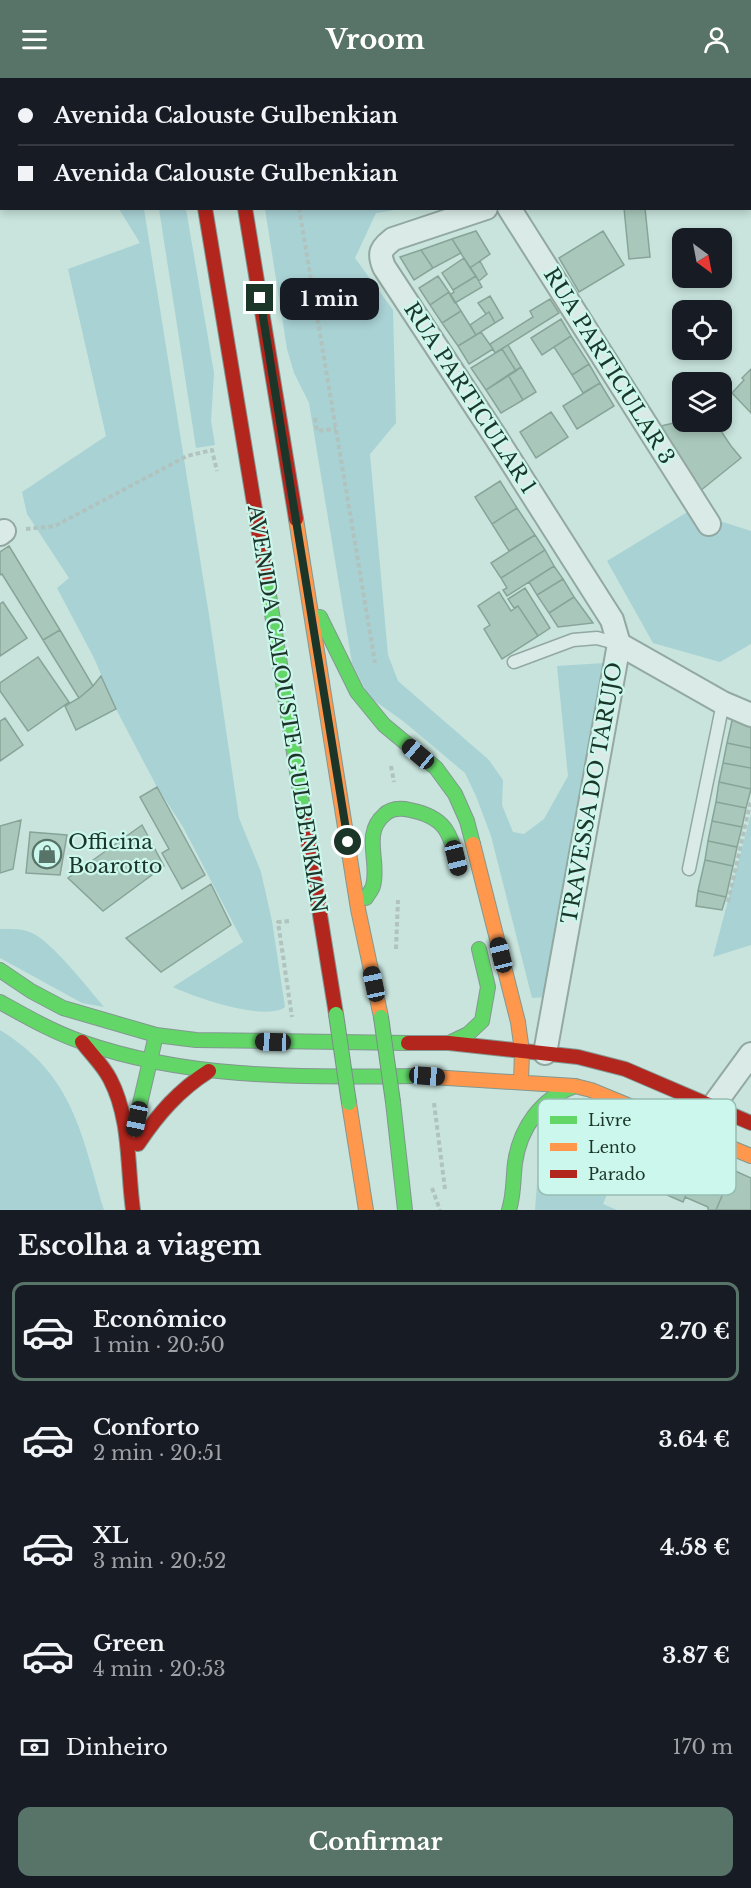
<!DOCTYPE html>
<html lang="pt">
<head>
<meta charset="utf-8">
<style>
  :root { --surface:#171b24; --page:#20242c; --text:#f1f3f6; --muted:#9ea1a6; --line:#363941; --accent:#587368 }
  body { margin:0; font-family:"Libre Baskerville",serif; background:var(--page); color:var(--text); height:100vh; display:flex; flex-direction:column; font-size:22px; white-space:nowrap }
  * { box-sizing:border-box; margin:0 }
  p { font-size:20px; color:var(--muted) }
  .icon { flex:none; width:33px; height:33px; fill:none; stroke:currentColor; stroke-width:2; stroke-linecap:round; stroke-linejoin:round }
  .map { position:relative; height:1132px; overflow:hidden }
  .sheet { display:flex; flex-direction:column; background:var(--surface); flex:1 }
  .sheet>* { flex:none }
  .hud { position:absolute; left:0px; top:0px; width:752px; height:132px; box-shadow:0 3px 9px #0003; display:grid; align-content:center; height:132px; padding:0 18px; background:var(--surface) }
  .needle { width:39px; rotate:148deg }
  .buttons { position:absolute; left:672px; top:150px; display:grid; gap:12px }
  .buttons a { display:grid; place-items:center; width:60px; height:60px; border-radius:12px; background:var(--surface); box-shadow:0 3px 9px #0003; font-size:30px }
  .end { position:absolute; width:27px; height:27px; margin:-14px; border:8px solid #1b3629; background:#fff; box-shadow:0 0 0 3px #fff }
  .from { border-radius:50% }
  .bubble { position:absolute; height:42px; border-radius:12px; background:var(--surface); box-shadow:0 3px 9px #0003; font-size:20px; font-weight:700; line-height:42px; text-align:center }
  .car { position:absolute; width:18px; height:36px; margin:-18px -9px; border-radius:8px; box-shadow:0 0 4px 2px #0007; background:linear-gradient(#222 24%,#8ab4d8 0 40%,#222 0 76%,#8ab4d8 0 86%,#222 0) }
  .hud b { display:flex; align-items:center; gap:21px; height:57px; font-size:22px }
  .hud b+b { border-top:2px solid var(--line) }
  .hud i { width:15px; height:15px; background:var(--text) }
  ul { padding:0; list-style:none }
  li { display:flex; align-items:center; gap:18px; height:99px; margin:0 12px 9px; padding:0 6px; border:3px solid transparent; border-radius:12px }
  li div { flex:1 }
  li b { display:block; font-size:22px }
  li em { font-style:normal; font-weight:700 }
  li.selected { border-color:var(--accent) }
  li>.icon { width:54px; height:54px; stroke-width:1.5 }
  h2 { padding:0 18px; font-size:27px; line-height:72px }
  .pay { display:flex; align-items:center; gap:15px; height:66px; padding:0 18px; font-size:22px }
  .pay p { margin-inline-start:auto }
  .primary-button { display:flex; gap:12px; margin-top:auto; padding:12px 18px }
  .primary-button a { flex:1; height:69px; border-radius:12px; background:var(--accent); color:#fff; font-size:24px; font-weight:700; line-height:69px; text-align:center }
  header { display:flex; justify-content:space-between; align-items:center; height:78px; padding:0 18px; background:var(--accent); color:#fff; font-size:27px; font-weight:700 }
  .map>svg:first-child { display:block }
</style>
</head>
<body>
<header><svg class="icon" aria-label="menu" viewBox="0 0 24 24"><path d="M4 6h16M4 12h16M4 18h16"/></svg>Vroom<svg class="icon" aria-label="person" viewBox="0 0 24 24"><circle cx="12" cy="8" r="4"/><path d="M4 21q1-7 8-7t8 7"/></svg></header>
<div class="map">
<svg width="751" height="1132" viewBox="0 0 751 1132">
  <rect width="100%" height="100%" fill="#c8e4dd"/>
  <path fill="#a9d2d5" d="M 245,0 L 404,0 L 245,2 Z
    M 119,131 L 144,131 L 209,537 L 239,740 L 261,794 L 272,843 L 285,929 C 265,944 194,919 173,909 L 243,864 L 183,749 L 157,709 L 116,631 L 94,580 L 57,510 L 69,500 L 27,436 L 22,414 L 106,358 L 68,191 L 140,165 Z
    M 159,131 L 186,131 L 214,295 L 211,343 L 215,367 L 196,370 Z
    M 265,131 L 401,131 L 376,135 L 355,180 L 393,232 L 396,345 L 370,376 L 388,577 L 398,603 L 489,682 L 503,702 L 502,727 L 513,754 L 524,756 L 544,741 L 568,698 L 557,588 L 604,585 L 547,919 L 532,920 L 491,758 L 476,718 L 465,695 L 403,643 L 369,619 L 352,585 L 309,325 L 294,295 L 287,271 Z
    M 689,433 L 751,453 L 751,566 L 720,584 L 653,565 L 607,483 Z
    M 751,736 L 751,867 L 713,879 Z
    M 0,851 C 11,851 22,850 32,855 C 51,863 89,911 104,929 L 82,925 L 0,880 Z
    M 0,952 C 74,998 81,1055 104,1132 L 0,1132 Z
    M 582,1029 L 591,1031 L 583,1061 L 579,1093 L 611,1107 L 603,1126 L 617,1132 L 535,1132 L 541,1053 C 549,1035 563,1029 582,1029 Z"/>
  <path fill="#a9c8bb" stroke="#88a498" stroke-width="1.5" d="M 684,0 L 751,0 L 751,64 L 750,2 Z
    M 624,130 L 645,130 L 650,179 L 629,181 Z
    M 476,153 L 490,176 L 470,190 L 452,161 Z
    M 603,153 L 624,187 L 579,214 L 559,180 Z
    M 452,161 L 461,175 L 433,190 L 421,172 Z
    M 421,172 L 433,190 L 414,202 L 400,179 Z
    M 464,180 L 476,198 L 453,212 L 442,195 Z
    M 480,183 L 487,196 L 479,203 L 470,190 Z
    M 438,198 L 449,214 L 430,227 L 419,210 Z
    M 476,198 L 482,209 L 455,225 L 450,217 L 454,214 L 453,212 Z
    M 449,214 L 461,233 L 442,245 L 430,227 Z
    M 490,218 L 503,240 L 495,245 L 489,234 L 486,236 L 478,225 Z
    M 550,221 L 559,235 L 495,275 L 490,266 L 533,239 L 530,233 Z
    M 461,233 L 476,257 L 458,268 L 442,245 Z
    M 489,234 L 495,245 L 476,257 L 470,247 Z
    M 561,241 L 571,258 L 542,277 L 531,260 Z
    M 481,254 L 493,271 L 469,286 L 458,268 Z
    M 571,258 L 589,286 L 572,297 L 554,269 Z
    M 508,267 L 521,289 L 516,293 L 502,271 Z
    M 502,271 L 516,293 L 486,312 L 471,290 Z
    M 589,286 L 600,305 L 583,315 L 572,297 Z
    M 521,289 L 536,314 L 523,322 L 508,297 Z
    M 751,291 L 751,335 L 732,315 L 744,302 L 742,300 Z
    M 508,297 L 523,322 L 501,335 L 486,312 Z
    M 600,305 L 614,328 L 577,351 L 563,328 Z
    M 551,334 L 568,359 L 536,380 L 520,354 Z
    M 682,343 L 715,344 L 731,368 L 741,380 L 700,413 L 661,348 Z
    M 500,403 L 517,430 L 492,446 L 475,419 Z
    M 517,430 L 535,457 L 509,473 L 492,446 Z
    M 535,457 L 545,472 L 501,500 L 491,485 Z
    M 9,468 L 60,552 L 43,562 L 2,496 L 0,497 L 0,474 Z
    M 545,472 L 554,488 L 507,518 L 503,512 L 507,510 L 501,500 Z
    M 554,488 L 563,501 L 537,517 L 529,504 Z
    M 563,501 L 574,519 L 549,535 L 537,517 Z
    M 525,510 L 550,550 L 538,558 L 518,528 L 514,530 L 508,521 Z
    M 499,514 L 511,533 L 518,528 L 538,558 L 502,581 L 484,551 L 490,547 L 478,528 Z
    M 574,519 L 593,545 L 558,549 L 549,535 Z
    M 3,524 L 27,560 L 0,578 L 0,526 Z
    M 60,552 L 93,608 L 79,620 L 43,562 Z
    M 38,579 L 69,624 L 28,653 L 0,613 L 0,605 Z
    M 101,598 L 116,631 L 76,652 L 65,628 L 79,620 L 93,608 Z
    M 733,638 L 751,647 L 751,670 L 727,665 Z
    M 5,640 L 23,667 L 0,683 L 0,643 Z
    M 727,665 L 751,670 L 751,690 L 723,685 Z
    M 723,685 L 751,690 L 751,711 L 719,704 Z
    M 719,704 L 751,711 L 746,730 L 716,724 Z
    M 157,709 L 205,797 L 182,811 L 162,775 L 169,771 L 140,719 Z
    M 716,724 L 746,730 L 742,749 L 712,743 Z
    M 21,742 L 13,791 L 0,795 L 0,748 Z
    M 712,743 L 742,749 L 737,769 L 708,763 Z
    M 142,747 L 164,788 L 103,833 L 68,800 Z
    M 30,754 L 67,757 L 60,797 L 26,795 Z
    M 708,763 L 737,769 L 733,788 L 705,782 Z
    M 705,782 L 733,788 L 726,819 L 698,813 Z
    M 211,806 L 231,847 L 161,894 L 126,860 Z
    M 698,813 L 726,819 L 722,832 L 696,828 Z
    M 669,1064 L 702,1079 L 683,1124 L 649,1109 Z
    M 702,1079 L 733,1092 L 716,1132 L 708,1132 L 708,1129 L 685,1119 Z
    M 733,1092 L 751,1100 L 751,1132 L 716,1132 Z"/>
  <g fill="none" stroke-linecap="round" stroke-linejoin="round">
    <g stroke="#92a8a1" stroke-width="15">
      <path id="lane" d="M 514,584 L 573,562 L 597,560 L 619,566
        M 689,791 L 723,625"/>
    </g>
    <g stroke="#92a8a1" stroke-width="26">
      <path id="street" d="M 486,130 L 393,161 C 381,171 378,174 384,189 L 495,358 L 612,542 L 619,566 L 545,975
        M 509,130 L 709,446
        M 0,456 L 4,453
        M 619,566 L 723,625 L 751,637
        M 713,1028 L 751,976"/>
    </g>
    <g stroke="#829890" stroke-width="16">
      <path id="fast" d="M 266,498 L 305,744
        M 320,539 L 357,614 L 384,647 L 436,690 L 455,716 L 467,743 L 473,766
        M 366,820 C 368,816 372,812 373,808 C 380,784 362,756 384,737 C 391,730 401,730 410,732 C 445,739 450,754 458,786
        M 0,892 L 31,913 L 63,930 L 156,957 L 196,962 L 408,965
        M 0,924 C 27,939 53,954 82,964 C 190,1002 304,999 416,998
        M 449,965 L 468,956 L 482,943 L 488,909 L 479,871
        M 393,1024 L 405,1132
        M 132,1060 L 156,957
        M 509,1132 C 514,1117 513,1101 515,1085 C 520,1050 541,1020 575,1008"/>
    </g>
    <g stroke="#829890" stroke-width="16">
      <path id="slow" d="M 296,441 L 358,831 L 381,939
        M 473,766 L 518,944 L 522,973 L 521,1004
        M 416,998 L 575,1008 L 591,1012 L 751,1078
        M 349,1025 L 366,1132"/>
    </g>
    <g stroke="#829890" stroke-width="16">
      <path id="jam" d="M 183,0 L 183,2
        M 223,0 L 223,2
        M 205,130 L 266,498
        M 245,130 L 296,441
        M 305,744 L 336,936
        M 82,964 C 91,976 103,987 110,1001 C 131,1041 127,1089 133,1132
        M 408,965 L 449,965 L 578,979 L 625,991 L 751,1045
        M 138,1066 C 158,1036 179,1012 209,993"/>
    </g>
    <path stroke="#b1c3be" stroke-width="4" stroke-dasharray="4.5 3" stroke-linecap="butt" d="M 278,0 L 278,2
      M 299,130 L 375,585
      M 315,340 L 317,353 L 336,351
      M 26,451 L 55,448 L 187,378 L 212,372 L 217,393
      M 391,688 L 394,704
      M 728,824 L 751,722
      M 289,843 L 278,844 L 292,939
      M 396,871 L 398,822
      M 434,1025 L 445,1111
      M 432,1110 L 440,1132"/>
    <use href="#lane" stroke="#daebe7" stroke-width="12"/>
    <use href="#street" stroke="#daebe7" stroke-width="22"/>
    <use href="#fast" stroke="#63d668" stroke-width="14"/>
    <use href="#slow" stroke="#ff974d" stroke-width="14"/>
    <use href="#jam" stroke="#b3261e" stroke-width="14"/>
    <g stroke="#798e87" stroke-width="16" stroke-linecap="butt">
      <path id="fast-bridge" d="M 336,936 L 349,1025
        M 381,939 L 393,1024"/>
    </g>
    <use href="#fast-bridge" stroke="#63d668" stroke-width="14"/>
  </g>
  <g fill="none" stroke-linecap="round" stroke-linejoin="round">
    <path stroke="#1b3629" stroke-width="8" d="M 260,220 L 348,764"/>
  </g>
  <defs>
    <g id="shop-ring" transform="scale(1.5)"><circle r="9.5" fill="#ccf7ec" stroke="#587368" stroke-width="1.5"/><path d="M-5-2.5h2.3a2.7 3.5 0 0 1 5.4 0H5L5.5 6h-11ZM-1.5-2.5h3a1.5 2.3 0 0 0-3 0Z" fill="#587368"/></g>
  </defs>
  <g fill-rule="evenodd">
    <use href="#shop-ring" x="47" y="776"/>
  </g>
  <g text-anchor="middle" stroke-width="4.5" stroke-linejoin="round" paint-order="stroke">
    <g font-size="21" fill="#1b3629" stroke="#ccf7ec">
      <text transform="translate(609 288) rotate(58)" y="7">RUA PARTICULAR 3</text>
      <text transform="translate(470 320) rotate(57)" y="7">RUA PARTICULAR 1</text>
      <text transform="translate(287 631) rotate(81)" y="7">AVENIDA CALOUSTE GULBENKIAN</text>
      <text transform="translate(592 715) rotate(-80)" y="7">TRAVESSA DO TARUJO</text>
    </g>
    <g font-size="21" fill="#1b3629" stroke="#ccf7ec" text-anchor="start">
      <text x="68" y="771">Officina<tspan x="68" dy="24">Boarotto</tspan></text>
    </g>
  </g>
  <rect x="538" y="1021" width="198" height="96" rx="9" fill="#ccf7ec" stroke="#97bdb2" stroke-width="1.5"/>
  <rect x="550" y="1038" width="27" height="8" fill="#63d668"/>
  <rect x="550" y="1065" width="27" height="8" fill="#ff974d"/>
  <rect x="550" y="1092" width="27" height="8" fill="#b3261e"/>
  <g font-size="16" fill="#1b3629">
    <text x="588" y="1048">Livre</text>
    <text x="588" y="1075">Lento</text>
    <text x="588" y="1102">Parado</text>
  </g>
</svg>
<div class="buttons">
<a><svg class="needle" viewBox="-14 -14 28 28"><path d="M0-13l5 13h-10z" fill="#e53935"/><path d="M0 13l5-13h-10z" fill="#9ea1a6"/></svg></a>
<a><svg class="icon" aria-label="locate" viewBox="0 0 24 24"><circle cx="12" cy="12" r="6"/><path d="M12 2v4M12 18v4M2 12h4M18 12h4"/></svg></a>
<a><svg class="icon" aria-label="layers" viewBox="0 0 24 24"><path d="M12 4l9 5-9 5-9-5zM3 14l9 5 9-5"/></svg></a>
</div>
<i class="end from" style="left:348px;top:764px"></i>
<i class="end" style="left:260px;top:220px"></i>
<div class="bubble" style="left:280px;top:200px;width:99px">1 min</div>
<i class="car" style="left:418px;top:676px;rotate:310deg"></i>
<i class="car" style="left:456px;top:780px;rotate:166deg"></i>
<i class="car" style="left:501px;top:877px;rotate:346deg"></i>
<i class="car" style="left:374px;top:906px;rotate:348deg"></i>
<i class="car" style="left:273px;top:964px;rotate:272deg"></i>
<i class="car" style="left:427px;top:998px;rotate:94deg"></i>
<i class="car" style="left:137px;top:1041px;rotate:192deg"></i>
<div class="hud">
<b><i class="from"></i>Avenida Calouste Gulbenkian</b>
<b><i></i>Avenida Calouste Gulbenkian</b>
</div>
</div>
<section class="sheet">
<h2>Escolha a viagem</h2>
<ul>
<li class="selected"><svg class="icon" aria-label="car" viewBox="0 0 24 24"><path d="M5 17H2v-5l4-1 3-4h7l3 4 3 1v5h-3M9 17h6M6 11h13"/><circle cx="7" cy="17" r="2"/><circle cx="17" cy="17" r="2"/></svg><div><b>Econômico</b><p>1 min · 20:50</p></div><em>2.70 €</em></li>
<li><svg class="icon" aria-label="car" viewBox="0 0 24 24"><path d="M5 17H2v-5l4-1 3-4h7l3 4 3 1v5h-3M9 17h6M6 11h13"/><circle cx="7" cy="17" r="2"/><circle cx="17" cy="17" r="2"/></svg><div><b>Conforto</b><p>2 min · 20:51</p></div><em>3.64 €</em></li>
<li><svg class="icon" aria-label="car" viewBox="0 0 24 24"><path d="M5 17H2v-5l4-1 3-4h7l3 4 3 1v5h-3M9 17h6M6 11h13"/><circle cx="7" cy="17" r="2"/><circle cx="17" cy="17" r="2"/></svg><div><b>XL</b><p>3 min · 20:52</p></div><em>4.58 €</em></li>
<li><svg class="icon" aria-label="car" viewBox="0 0 24 24"><path d="M5 17H2v-5l4-1 3-4h7l3 4 3 1v5h-3M9 17h6M6 11h13"/><circle cx="7" cy="17" r="2"/><circle cx="17" cy="17" r="2"/></svg><div><b>Green</b><p>4 min · 20:53</p></div><em>3.87 €</em></li>
</ul>
<div class="pay"><svg class="icon" aria-label="cash" viewBox="0 0 24 24"><path d="M3 7h18v10H3z"/><circle cx="12" cy="12" r="2"/></svg>Dinheiro<p>170 m</p></div>
<div class="primary-button"><a>Confirmar</a></div>
</section>
</body>
</html>
